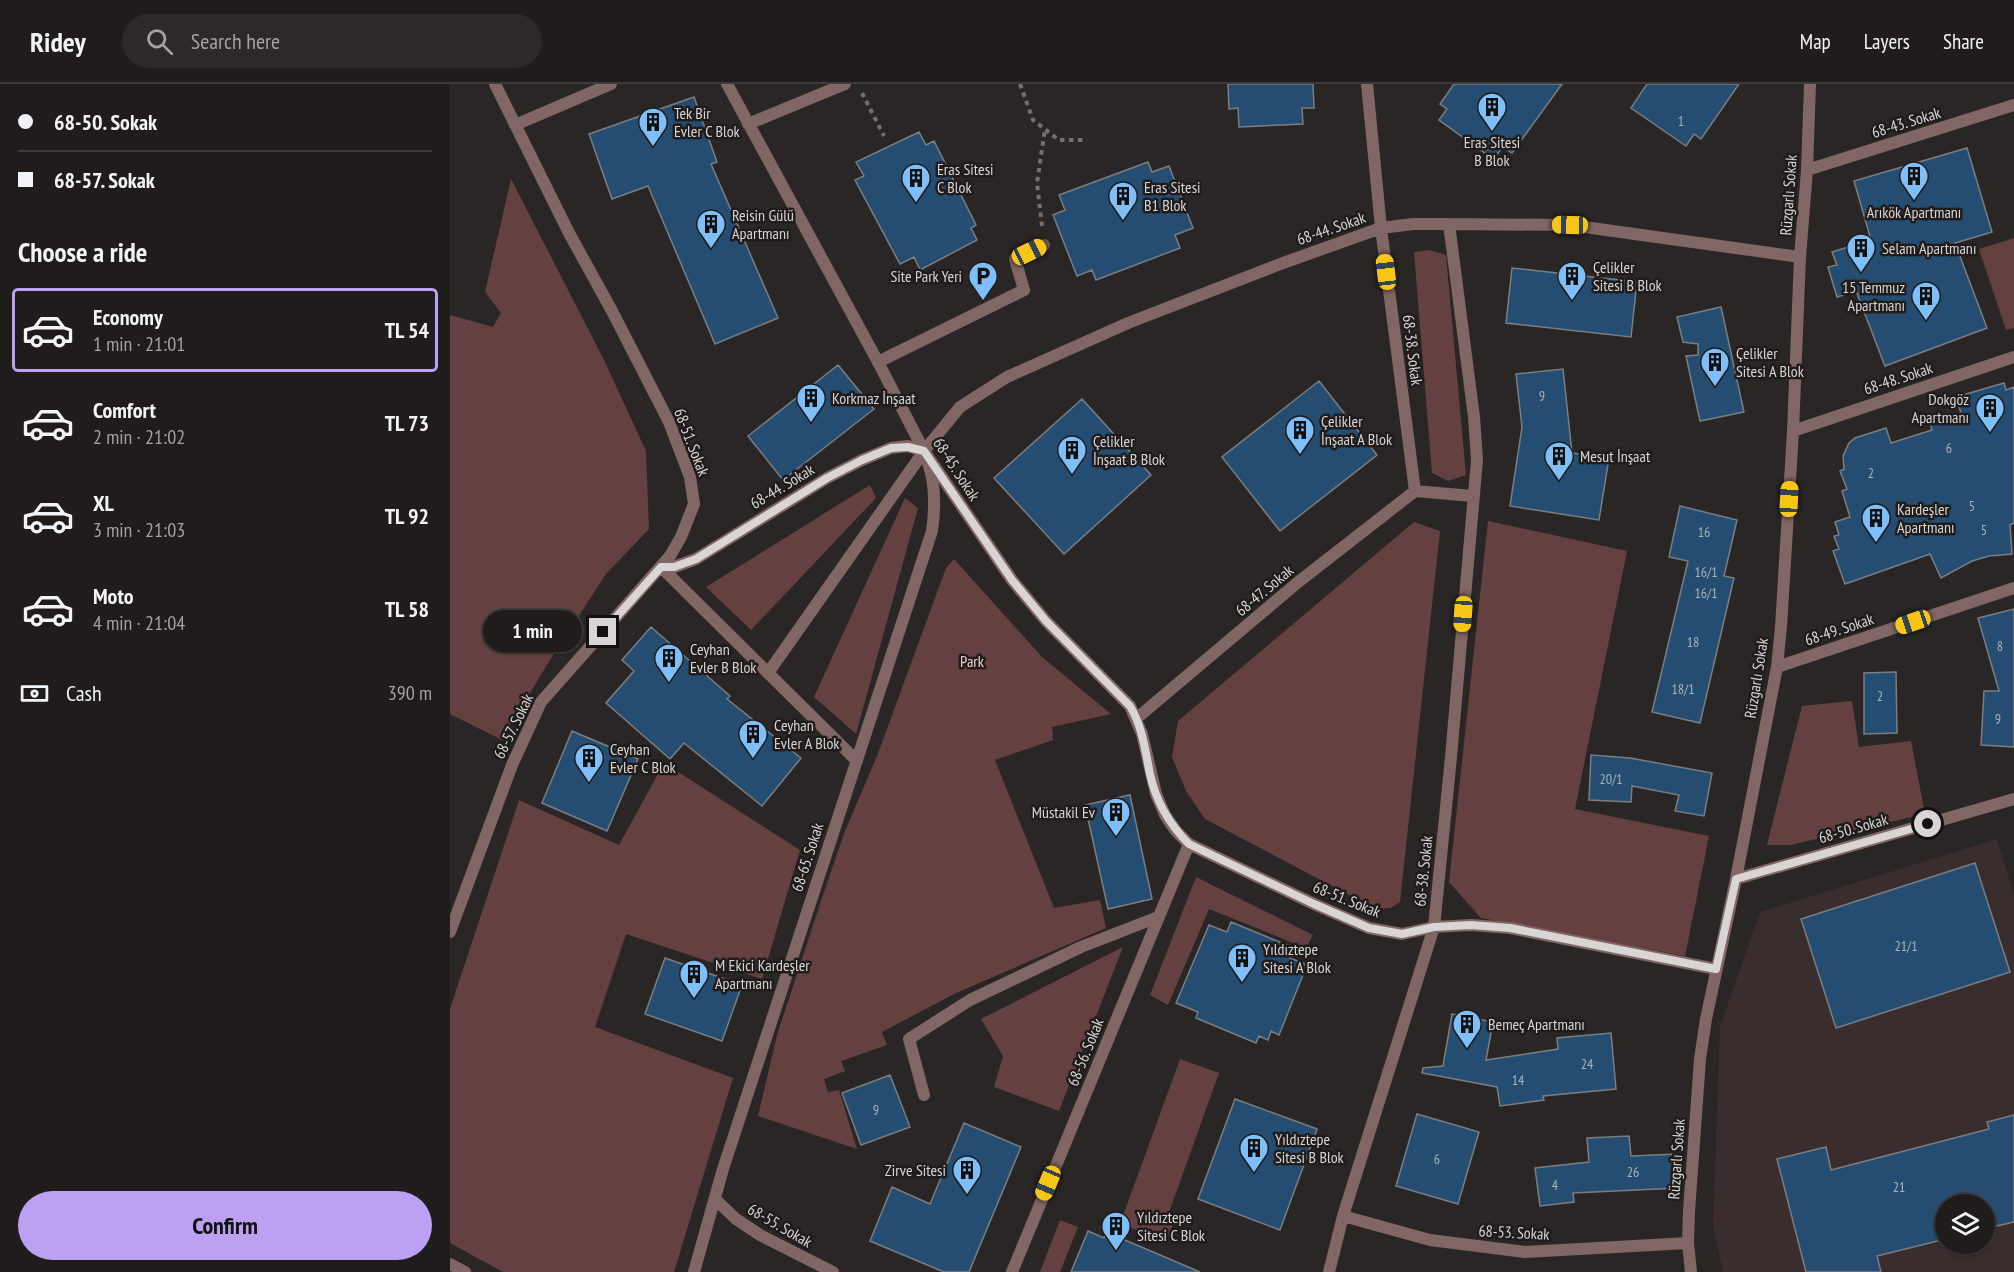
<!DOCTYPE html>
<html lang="en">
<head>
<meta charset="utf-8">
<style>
  :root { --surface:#201c1c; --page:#2d2929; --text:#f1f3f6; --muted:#a2a1a3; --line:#3d3a3b; --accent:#bca0f2 }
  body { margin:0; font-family:"PT Sans Narrow",sans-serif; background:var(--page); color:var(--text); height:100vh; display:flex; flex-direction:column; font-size:22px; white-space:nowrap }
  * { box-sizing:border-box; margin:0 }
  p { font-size:20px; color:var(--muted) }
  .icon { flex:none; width:33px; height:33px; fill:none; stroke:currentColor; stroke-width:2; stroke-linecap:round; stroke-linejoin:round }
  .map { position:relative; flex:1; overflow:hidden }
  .details { display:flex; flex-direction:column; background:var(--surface); width:450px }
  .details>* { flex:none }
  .hud { display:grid; align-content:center; height:132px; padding:0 18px; background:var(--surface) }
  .tools { position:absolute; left:1485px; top:1110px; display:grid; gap:12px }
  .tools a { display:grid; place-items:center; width:60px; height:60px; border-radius:50%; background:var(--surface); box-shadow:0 2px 4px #0004,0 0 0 2px var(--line); font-size:30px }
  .end { position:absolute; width:27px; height:27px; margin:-14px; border:8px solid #d8d5d4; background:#111; box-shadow:0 0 0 3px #111 }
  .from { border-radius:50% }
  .bubble { position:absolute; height:42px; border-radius:21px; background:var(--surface); box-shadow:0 2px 4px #0004,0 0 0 2px var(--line); font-size:20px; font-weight:700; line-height:42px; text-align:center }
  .car { position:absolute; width:18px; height:36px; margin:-18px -9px; border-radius:8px; box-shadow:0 0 4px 2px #0007; background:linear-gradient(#f5c518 24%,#345 0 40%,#f5c518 0 76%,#345 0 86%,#f5c518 0) }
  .hud b { display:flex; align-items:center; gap:21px; height:57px; font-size:22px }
  .hud b+b { border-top:2px solid var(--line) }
  .hud i { width:15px; height:15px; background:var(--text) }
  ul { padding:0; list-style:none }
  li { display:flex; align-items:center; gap:18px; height:84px; margin:0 12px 9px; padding:0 6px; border:3px solid transparent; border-radius:6px }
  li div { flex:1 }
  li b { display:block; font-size:22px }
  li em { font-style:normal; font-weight:700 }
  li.current { border-color:var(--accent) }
  li>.icon { width:54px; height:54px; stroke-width:1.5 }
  h2 { padding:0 18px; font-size:27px; line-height:72px }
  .pay { display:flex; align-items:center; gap:15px; height:66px; padding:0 18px; font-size:22px }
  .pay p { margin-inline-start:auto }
  .action { display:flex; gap:12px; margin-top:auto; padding:12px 18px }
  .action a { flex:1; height:69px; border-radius:36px; background:var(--accent); color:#111; font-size:24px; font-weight:700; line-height:69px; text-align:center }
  header { display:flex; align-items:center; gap:36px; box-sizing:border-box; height:84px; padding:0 30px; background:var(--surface); border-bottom:2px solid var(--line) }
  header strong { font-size:28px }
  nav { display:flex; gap:33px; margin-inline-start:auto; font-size:21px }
  .search { width:420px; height:54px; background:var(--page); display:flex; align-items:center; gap:15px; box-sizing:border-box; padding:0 21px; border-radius:33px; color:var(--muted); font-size:22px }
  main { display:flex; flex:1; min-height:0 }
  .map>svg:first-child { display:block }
</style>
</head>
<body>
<header>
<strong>Ridey</strong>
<div class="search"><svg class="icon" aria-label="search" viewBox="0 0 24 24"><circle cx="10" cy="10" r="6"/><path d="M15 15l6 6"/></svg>Search here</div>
<nav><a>Map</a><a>Layers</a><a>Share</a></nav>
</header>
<main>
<section class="details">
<div class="hud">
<b><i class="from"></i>68-50. Sokak</b>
<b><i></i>68-57. Sokak</b>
</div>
<h2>Choose a ride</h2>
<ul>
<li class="current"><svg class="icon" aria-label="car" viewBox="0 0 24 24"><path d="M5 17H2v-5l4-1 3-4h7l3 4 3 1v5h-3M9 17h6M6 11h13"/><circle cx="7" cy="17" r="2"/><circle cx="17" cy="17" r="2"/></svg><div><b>Economy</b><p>1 min · 21:01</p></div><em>TL 54</em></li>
<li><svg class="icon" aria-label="car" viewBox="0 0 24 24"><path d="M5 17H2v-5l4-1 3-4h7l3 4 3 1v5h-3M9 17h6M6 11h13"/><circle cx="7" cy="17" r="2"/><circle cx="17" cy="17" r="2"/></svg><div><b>Comfort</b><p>2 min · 21:02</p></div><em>TL 73</em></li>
<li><svg class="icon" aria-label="car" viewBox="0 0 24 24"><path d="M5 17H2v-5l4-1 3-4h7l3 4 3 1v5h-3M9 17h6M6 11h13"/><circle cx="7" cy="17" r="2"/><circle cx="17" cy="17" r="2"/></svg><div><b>XL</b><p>3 min · 21:03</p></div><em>TL 92</em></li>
<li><svg class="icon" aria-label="car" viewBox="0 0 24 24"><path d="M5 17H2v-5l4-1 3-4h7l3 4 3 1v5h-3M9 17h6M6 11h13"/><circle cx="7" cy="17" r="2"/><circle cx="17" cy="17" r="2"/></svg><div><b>Moto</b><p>4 min · 21:04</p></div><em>TL 58</em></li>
</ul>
<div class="pay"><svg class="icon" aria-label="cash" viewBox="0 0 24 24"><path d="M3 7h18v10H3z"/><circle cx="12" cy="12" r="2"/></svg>Cash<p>390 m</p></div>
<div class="action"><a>Confirm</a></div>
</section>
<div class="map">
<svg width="1564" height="1188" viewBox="0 0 1564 1188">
  <rect width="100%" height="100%" fill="#2b2626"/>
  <path fill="#392d2d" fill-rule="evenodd" d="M 1547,755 L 1564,811 L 1564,1188 L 1273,1188 L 1263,1142 L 1270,943 L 1310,828 ZM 1496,1120 L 1534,1120 L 1534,1160 L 1496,1160 Z"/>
  <path fill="#654040" d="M 61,95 L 154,276 L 196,367 L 199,445 L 156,490 L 98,579 L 52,656 L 0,630 L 0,231 L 43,243 L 51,229 L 35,208 Z
    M 1564,154 L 1564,244 L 1556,246 L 1529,165 Z
    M 979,166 L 996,171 L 1016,391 L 998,397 L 982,389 L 964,168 Z
    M 420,401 L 426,414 L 301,546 L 256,503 Z
    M 455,414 L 468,424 L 406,650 L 364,613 Z
    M 1038,437 L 1177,467 L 1125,725 L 1259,752 L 1235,872 L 1031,834 L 999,798 Z
    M 964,438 L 990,447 L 950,818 L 941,824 L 926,825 L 755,735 L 736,707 L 722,673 L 728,637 Z
    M 504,475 L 592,573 L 661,630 L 602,643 L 603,656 L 545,676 L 604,824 L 650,816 L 656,844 L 506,909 L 432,948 L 437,961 L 391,977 L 395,987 L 374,995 L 378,1008 L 389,1006 L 407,1065 L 308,1032 L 327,951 L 372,814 L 395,747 L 427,672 L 496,484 Z
    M 1402,617 L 1409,663 L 1461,657 L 1475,730 L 1340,761 L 1317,761 L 1352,622 Z
    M 214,679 L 350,766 L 312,895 L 176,850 L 145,943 L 283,994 L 224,1188 L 53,1188 L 0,1159 L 0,925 L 69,716 L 169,761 Z
    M 746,793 L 863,851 L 856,864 L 759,825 L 718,921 L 700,911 Z
    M 673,863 L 609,1027 L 544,1003 L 553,972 L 531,935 Z
    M 730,975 L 769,989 L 717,1134 L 724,1137 L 717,1157 L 670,1140 Z
    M 610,1136 L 628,1143 L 610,1188 L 590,1188 Z"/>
  <path fill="#254d71" stroke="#7a7e82" stroke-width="1.5" d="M 778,0 L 863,0 L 864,24 L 852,24 L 853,40 L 789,43 L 788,24 L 779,25 Z
    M 1004,0 L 1112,0 L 1062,69 L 1053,63 L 1043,75 L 989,36 L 997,25 L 990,20 Z
    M 1197,0 L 1289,0 L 1251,55 L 1244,50 L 1236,62 L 1181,24 Z
    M 244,13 L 267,78 L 261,80 L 328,234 L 265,260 L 198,102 L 162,115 L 139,50 Z
    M 469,48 L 476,61 L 484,57 L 526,141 L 521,144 L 527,156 L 470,186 L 464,173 L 450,180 L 405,96 L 414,92 L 406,78 Z
    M 1517,64 L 1542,148 L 1505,159 L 1537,244 L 1435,282 L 1406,207 L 1387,213 L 1378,183 L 1387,181 L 1382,168 L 1421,156 L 1404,97 Z
    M 698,78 L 702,88 L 719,82 L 743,144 L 725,151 L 730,164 L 646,196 L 642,186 L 627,192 L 603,131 L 615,126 L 609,111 Z
    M 1062,184 L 1187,198 L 1181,253 L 1056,239 Z
    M 1271,223 L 1294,328 L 1250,337 L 1236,272 L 1248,271 L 1248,260 L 1233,258 L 1227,233 Z
    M 388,281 L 424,325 L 333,396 L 298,352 Z
    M 1113,285 L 1122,369 L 1159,374 L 1149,436 L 1060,422 L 1072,343 L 1066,290 Z
    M 869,297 L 927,371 L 830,447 L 772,373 Z
    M 1554,299 L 1556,306 L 1564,303 L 1564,439 L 1560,441 L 1562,470 L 1539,472 L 1522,477 L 1491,494 L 1480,470 L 1395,500 L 1383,467 L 1389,465 L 1384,452 L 1389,451 L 1385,438 L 1400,433 L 1392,407 L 1397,405 L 1390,387 L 1394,385 L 1393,372 L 1399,359 L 1405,354 L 1436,344 L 1441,359 L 1482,346 L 1480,338 L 1511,329 L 1506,313 Z
    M 632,315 L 701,391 L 614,470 L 544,394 Z
    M 1230,422 L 1287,436 L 1274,492 L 1284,494 L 1250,639 L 1202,628 L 1238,477 L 1219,473 Z
    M 1564,525 L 1564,663 L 1531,661 L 1534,607 L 1549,607 L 1528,534 Z
    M 201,543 L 280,612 L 277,615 L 351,674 L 312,722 L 234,659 L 220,675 L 156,619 L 184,587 L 172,576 Z
    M 1446,588 L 1447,649 L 1414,650 L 1414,589 Z
    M 122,647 L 188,675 L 157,747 L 92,719 Z
    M 1141,671 L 1180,674 L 1262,689 L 1254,732 L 1225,727 L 1229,711 L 1182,702 L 1181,718 L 1139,716 Z
    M 680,711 L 702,815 L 658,825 L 635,721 Z
    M 1525,779 L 1560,888 L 1386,944 L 1351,835 Z
    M 781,838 L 844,864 L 840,874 L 857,881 L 829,951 L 821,947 L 818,956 L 809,952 L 806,959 L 746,934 L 748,928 L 726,919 L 759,841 L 777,848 Z
    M 215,874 L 292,901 L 272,957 L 195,930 Z
    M 1002,930 L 1043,938 L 1036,976 L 1108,965 L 1107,954 L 1161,949 L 1166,1005 L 1093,1012 L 1094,1016 L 1050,1022 L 1047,1003 L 972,989 L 973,984 L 993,982 Z
    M 440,991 L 460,1043 L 411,1061 L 392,1009 Z
    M 785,1015 L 867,1045 L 830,1146 L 748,1115 Z
    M 967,1030 L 1029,1048 L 1008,1120 L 946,1102 Z
    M 1564,1031 L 1564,1138 L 1534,1145 L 1534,1120 L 1496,1120 L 1496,1155 L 1427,1172 L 1431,1188 L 1356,1188 L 1327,1075 L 1376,1063 L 1381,1086 L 1539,1045 L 1537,1038 Z
    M 514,1039 L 571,1063 L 519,1188 L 494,1188 L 420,1157 L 442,1103 L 480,1120 Z
    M 1179,1052 L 1181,1072 L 1227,1070 L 1228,1104 L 1123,1109 L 1124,1118 L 1090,1122 L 1085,1084 L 1139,1078 L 1137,1054 Z
    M 638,1147 L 654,1154 L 656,1148 L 750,1188 L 621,1188 Z"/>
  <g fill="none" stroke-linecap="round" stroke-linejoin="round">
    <path stroke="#757070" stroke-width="4" stroke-dasharray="4.5 4.5" stroke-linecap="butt" d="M 570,0 L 583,36 L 609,56 L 637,56
      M 412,9 L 434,52
      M 592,142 L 587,99 L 595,45"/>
    <path stroke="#806665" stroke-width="12" d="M 428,278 L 574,206 L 565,175 L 594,161
      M 318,589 L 474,367
      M 474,1011 L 459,955 L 520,916 L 631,863 L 708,833"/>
    <path stroke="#806665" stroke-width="12" d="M 277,0 L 428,278 L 474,367 L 562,496 L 596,537 L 680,622 L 692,650 L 706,710 L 715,731 L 726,747 L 739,760 L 864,820 L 919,844 L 952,850 L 984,843 L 1021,841 L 1060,844 L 1266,885
      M 917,0 L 931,144 L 965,407 L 1022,412
      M 298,40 L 395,0
      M 65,41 L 161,0
      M 1357,86 L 1564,21
      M 1343,347 L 1564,273
      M 474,367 L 510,323 L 557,293 L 678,239 L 833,179 L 931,144 L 963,140 L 999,140 L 1120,141 L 1350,173
      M 211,483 L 224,483 L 246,475 L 377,394 L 412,376 L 441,364 L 458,362 L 474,367
      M 211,483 L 407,677
      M 1327,583 L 1564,504
      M 687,634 L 847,499 L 965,407
      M 1286,795 L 1564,715
      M 0,848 L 62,681 L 91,618 L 220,472 L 231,453 L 244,420 L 240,393 L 229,364 L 219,338 L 162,227 L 119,149 L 45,0
      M 265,1115 L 286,1135 L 310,1151 L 383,1188
      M 893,1132 L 980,1156 L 1075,1168 L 1238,1159
      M 0,1180 L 15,1188
      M 244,1188 L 273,1085 L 482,447 C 485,425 486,401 478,379
      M 562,1188 L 739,760
      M 879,1188 L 893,1132 L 984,843 L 1001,673 L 1027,376 L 1024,333 L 999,140
      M 1241,1188 L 1238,1159 L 1239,1127 L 1250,975 L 1256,935 L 1286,795 L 1327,583 L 1331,543 L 1343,347 L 1350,173 L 1357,86 L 1360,0"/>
  </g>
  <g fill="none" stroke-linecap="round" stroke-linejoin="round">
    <path stroke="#d8d5d4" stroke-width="8" d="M 153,548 L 211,483 L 224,483 L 246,475 L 377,394 L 412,376 L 441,364 L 458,363 L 474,367 L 562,496 L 596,537 L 680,622 C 693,644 695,666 700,690 C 706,718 719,740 739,760 L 864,820 L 919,844 L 952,850 L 984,843 L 1021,841 L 1060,844 L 1266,885 L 1286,795 L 1478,740"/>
  </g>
  <defs>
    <g id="building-pin" transform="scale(1.5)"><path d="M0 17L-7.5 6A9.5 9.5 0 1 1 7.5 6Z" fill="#7ebef9" stroke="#211c1c"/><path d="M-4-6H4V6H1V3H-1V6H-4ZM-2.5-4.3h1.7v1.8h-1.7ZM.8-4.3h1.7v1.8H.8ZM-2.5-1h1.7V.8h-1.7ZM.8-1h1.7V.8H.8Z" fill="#111"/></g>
    <g id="parking-pin" transform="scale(1.5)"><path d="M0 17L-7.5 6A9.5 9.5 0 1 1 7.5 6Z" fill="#7ebef9" stroke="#211c1c"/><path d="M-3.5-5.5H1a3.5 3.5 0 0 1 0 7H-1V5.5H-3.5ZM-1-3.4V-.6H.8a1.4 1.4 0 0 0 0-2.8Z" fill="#111"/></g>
  </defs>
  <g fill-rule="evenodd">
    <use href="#building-pin" x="1042" y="23"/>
    <use href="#building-pin" x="203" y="38"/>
    <use href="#building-pin" x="1464" y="92"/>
    <use href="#building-pin" x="466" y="94"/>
    <use href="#building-pin" x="673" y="112"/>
    <use href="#building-pin" x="261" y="140"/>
    <use href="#building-pin" x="1411" y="164"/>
    <use href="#parking-pin" x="533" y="192"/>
    <use href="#building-pin" x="1122" y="192"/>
    <use href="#building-pin" x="1476" y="212"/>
    <use href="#building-pin" x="1265" y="278"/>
    <use href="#building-pin" x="361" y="314"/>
    <use href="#building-pin" x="1540" y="324"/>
    <use href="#building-pin" x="850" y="346"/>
    <use href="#building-pin" x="622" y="366"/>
    <use href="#building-pin" x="1109" y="372"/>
    <use href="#building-pin" x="1426" y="434"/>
    <use href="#building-pin" x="219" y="574"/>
    <use href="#building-pin" x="303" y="650"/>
    <use href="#building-pin" x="139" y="674"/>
    <use href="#building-pin" x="666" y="728"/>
    <use href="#building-pin" x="792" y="874"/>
    <use href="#building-pin" x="244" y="890"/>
    <use href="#building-pin" x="1017" y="940"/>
    <use href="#building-pin" x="804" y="1064"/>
    <use href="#building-pin" x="517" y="1086"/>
    <use href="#building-pin" x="666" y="1142"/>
  </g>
  <g text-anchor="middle" stroke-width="5" stroke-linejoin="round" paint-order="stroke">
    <g font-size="14" fill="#abb3bb">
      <text x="1231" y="42">1</text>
      <text x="1092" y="317">9</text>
      <text x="1499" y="369">6</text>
      <text x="1421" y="394">2</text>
      <text x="1522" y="427">5</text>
      <text x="1534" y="451">5</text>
      <text x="1254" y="453">16</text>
      <text x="1256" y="493">16/1</text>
      <text x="1256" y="514">16/1</text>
      <text x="1243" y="563">18</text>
      <text x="1550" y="567">8</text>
      <text x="1233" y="610">18/1</text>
      <text x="1430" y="617">2</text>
      <text x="1548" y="640">9</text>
      <text x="1161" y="700">20/1</text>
      <text x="1456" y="867">21/1</text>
      <text x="1137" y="985">24</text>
      <text x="1068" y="1001">14</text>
      <text x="426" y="1031">9</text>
      <text x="987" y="1080">6</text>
      <text x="1183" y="1093">26</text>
      <text x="1105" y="1106">4</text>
      <text x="1449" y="1108">21</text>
    </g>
    <g font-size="16" fill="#d8d5d4" stroke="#211c1c" text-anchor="start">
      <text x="224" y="35">Tek Bir<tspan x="224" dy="18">Evler C Blok</tspan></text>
      <text x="1042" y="64" text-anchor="middle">Eras Sitesi<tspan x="1042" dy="18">B Blok</tspan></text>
      <text x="487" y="91">Eras Sitesi<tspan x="487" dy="18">C Blok</tspan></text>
      <text x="694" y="109">Eras Sitesi<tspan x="694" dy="18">B1 Blok</tspan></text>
      <text x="1464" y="134" text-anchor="middle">Arıkök Apartmanı</text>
      <text x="282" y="137">Reisin Gülü<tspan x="282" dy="18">Apartmanı</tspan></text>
      <text x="1432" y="170">Selam Apartmanı</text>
      <text x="1143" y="189">Çelikler<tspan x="1143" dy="18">Sitesi B Blok</tspan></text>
      <text x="512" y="198" text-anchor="end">Site Park Yeri</text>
      <text x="1455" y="209" text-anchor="end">15 Temmuz<tspan x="1455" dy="18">Apartmanı</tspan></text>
      <text x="1286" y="275">Çelikler<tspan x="1286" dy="18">Sitesi A Blok</tspan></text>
      <text x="382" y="320">Korkmaz İnşaat</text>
      <text x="1519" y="321" text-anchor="end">Dokgöz<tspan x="1519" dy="18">Apartmanı</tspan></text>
      <text x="871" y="343">Çelikler<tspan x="871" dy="18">İnşaat A Blok</tspan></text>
      <text x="643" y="363">Çelikler<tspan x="643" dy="18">İnşaat B Blok</tspan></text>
      <text x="1130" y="378">Mesut İnşaat</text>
      <text x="1447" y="431">Kardeşler<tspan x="1447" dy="18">Apartmanı</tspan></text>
      <text x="240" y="571">Ceyhan<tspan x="240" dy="18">Evler B Blok</tspan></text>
      <text x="324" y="647">Ceyhan<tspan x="324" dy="18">Evler A Blok</tspan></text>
      <text x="160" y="671">Ceyhan<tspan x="160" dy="18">Evler C Blok</tspan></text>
      <text x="645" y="734" text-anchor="end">Müstakil Ev</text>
      <text x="813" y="871">Yıldıztepe<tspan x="813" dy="18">Sitesi A Blok</tspan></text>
      <text x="265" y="887">M Ekici Kardeşler<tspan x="265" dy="18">Apartmanı</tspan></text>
      <text x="1038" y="946">Bemeç Apartmanı</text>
      <text x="825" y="1061">Yıldıztepe<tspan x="825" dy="18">Sitesi B Blok</tspan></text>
      <text x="496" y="1092" text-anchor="end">Zirve Sitesi</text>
      <text x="687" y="1139">Yıldıztepe<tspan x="687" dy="18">Sitesi C Blok</tspan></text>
    </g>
    <g font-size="16" fill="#d8d5d4" stroke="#211c1c">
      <text transform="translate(1456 38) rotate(-17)" y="6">68-43. Sokak</text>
      <text transform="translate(1338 111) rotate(-86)" y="6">Rüzgarlı Sokak</text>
      <text transform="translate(881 144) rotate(-19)" y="6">68-44. Sokak</text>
      <text transform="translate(963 266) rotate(83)" y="6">68-38. Sokak</text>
      <text transform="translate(1448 294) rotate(-18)" y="6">68-48. Sokak</text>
      <text transform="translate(242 358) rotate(69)" y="6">68-51. Sokak</text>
      <text transform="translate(507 385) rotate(57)" y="6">68-45. Sokak</text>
      <text transform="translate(332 402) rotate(-31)" y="6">68-44. Sokak</text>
      <text transform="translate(814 506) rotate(-40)" y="6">68-47. Sokak</text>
      <text transform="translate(1389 545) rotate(-18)" y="6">68-49. Sokak</text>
      <text transform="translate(1306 594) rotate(-81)" y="6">Rüzgarlı Sokak</text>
      <text transform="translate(63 642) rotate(-64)" y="6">68-57. Sokak</text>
      <text transform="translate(1403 744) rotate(-16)" y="6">68-50. Sokak</text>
      <text transform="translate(357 773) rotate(-72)" y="6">68-65. Sokak</text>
      <text transform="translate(973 787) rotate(-84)" y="6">68-38. Sokak</text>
      <text transform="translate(897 815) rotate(22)" y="6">68-51. Sokak</text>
      <text transform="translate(635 968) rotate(-68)" y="6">68-56. Sokak</text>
      <text transform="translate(1226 1075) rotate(-86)" y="6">Rüzgarlı Sokak</text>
      <text transform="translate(330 1141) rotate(30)" y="6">68-55. Sokak</text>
      <text transform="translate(1064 1148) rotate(3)" y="6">68-53. Sokak</text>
    </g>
    <g font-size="16" fill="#f3cecd" stroke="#211c1c">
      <text x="522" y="583">Park</text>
    </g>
  </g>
</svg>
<div class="tools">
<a><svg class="icon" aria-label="layers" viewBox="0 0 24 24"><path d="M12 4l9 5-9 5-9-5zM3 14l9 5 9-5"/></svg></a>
</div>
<i class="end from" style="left:1478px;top:740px"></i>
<i class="end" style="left:153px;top:548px"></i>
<div class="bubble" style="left:33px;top:526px;width:99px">1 min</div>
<i class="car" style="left:1120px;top:141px;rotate:271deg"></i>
<i class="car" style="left:579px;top:168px;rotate:64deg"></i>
<i class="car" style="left:936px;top:188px;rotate:353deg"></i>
<i class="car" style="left:1339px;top:415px;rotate:3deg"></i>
<i class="car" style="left:1013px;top:530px;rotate:184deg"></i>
<i class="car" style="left:1463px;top:538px;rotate:251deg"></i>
<i class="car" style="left:598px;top:1099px;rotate:203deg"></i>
</div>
</main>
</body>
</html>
